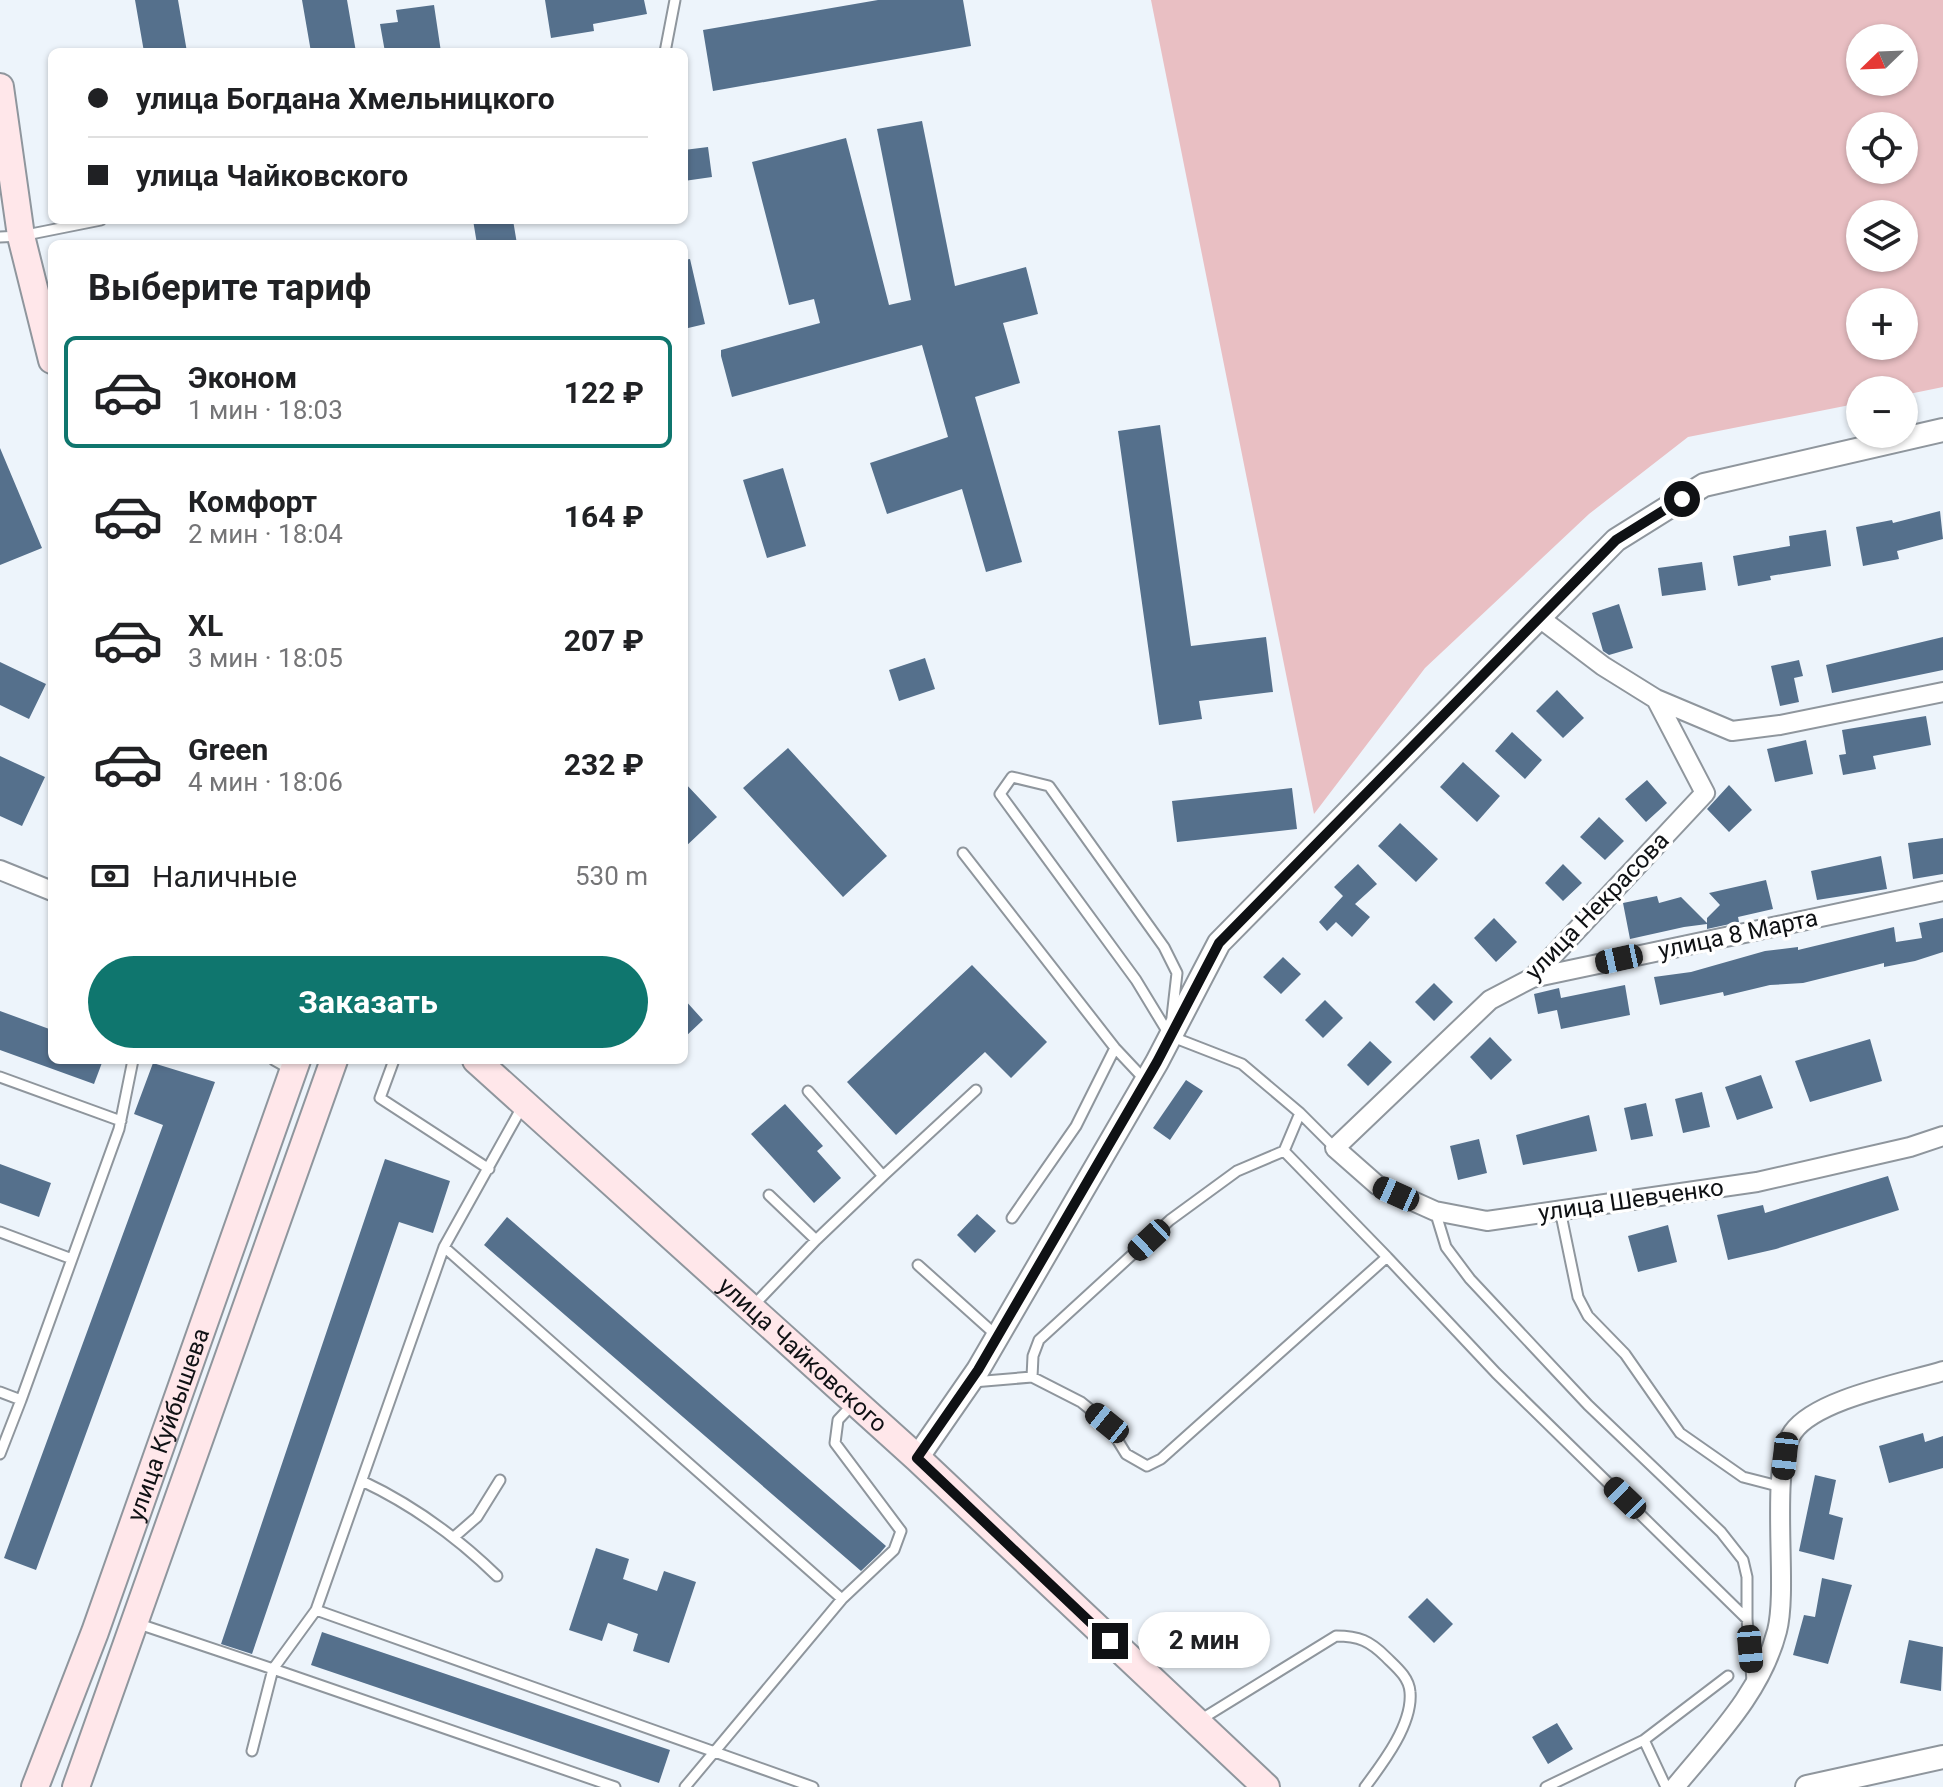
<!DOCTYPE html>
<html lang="ru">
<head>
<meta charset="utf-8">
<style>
  :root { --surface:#fff; --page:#f6f6f6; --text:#202124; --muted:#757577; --line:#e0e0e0; --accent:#0f766e }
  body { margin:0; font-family:Roboto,sans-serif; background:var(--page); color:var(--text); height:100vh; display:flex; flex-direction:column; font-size:30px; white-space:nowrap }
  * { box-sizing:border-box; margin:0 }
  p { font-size:26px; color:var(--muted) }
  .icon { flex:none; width:44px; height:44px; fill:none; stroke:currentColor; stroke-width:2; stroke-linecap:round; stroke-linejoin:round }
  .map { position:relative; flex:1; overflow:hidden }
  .drawer { position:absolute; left:48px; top:240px; width:640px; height:824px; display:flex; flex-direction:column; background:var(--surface); border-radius:12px; box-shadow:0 2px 6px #0004 }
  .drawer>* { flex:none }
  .hud { position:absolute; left:48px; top:48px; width:640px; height:176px; border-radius:12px; box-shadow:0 2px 6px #0004; display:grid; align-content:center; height:176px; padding:0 40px; background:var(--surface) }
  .needle { width:52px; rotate:247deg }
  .controls { position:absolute; left:1846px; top:24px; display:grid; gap:16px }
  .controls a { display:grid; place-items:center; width:72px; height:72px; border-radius:50%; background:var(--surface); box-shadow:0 2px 6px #0004; font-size:40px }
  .end { position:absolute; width:36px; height:36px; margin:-18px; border:10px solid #0f1114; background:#fff; box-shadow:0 0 0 4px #fff }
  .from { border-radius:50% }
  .bubble { position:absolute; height:56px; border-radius:28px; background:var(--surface); box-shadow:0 2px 6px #0004; font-size:26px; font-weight:700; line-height:56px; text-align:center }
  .car { position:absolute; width:24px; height:48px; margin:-24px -12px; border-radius:10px; box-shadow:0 0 6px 2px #0007; background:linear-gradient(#222 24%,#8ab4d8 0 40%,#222 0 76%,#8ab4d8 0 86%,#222 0) }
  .hud b { display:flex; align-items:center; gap:28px; height:76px; font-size:30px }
  .hud b+b { border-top:2px solid var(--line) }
  .hud i { width:20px; height:20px; background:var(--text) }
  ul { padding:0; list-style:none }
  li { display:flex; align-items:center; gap:24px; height:112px; margin:0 16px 12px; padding:0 24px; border:4px solid transparent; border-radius:12px }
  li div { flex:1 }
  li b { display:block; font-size:30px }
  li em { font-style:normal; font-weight:700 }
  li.active { border-color:var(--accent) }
  li>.icon { width:72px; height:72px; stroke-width:1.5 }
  h2 { padding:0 40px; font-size:36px; line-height:96px }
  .pay { display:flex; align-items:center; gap:20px; height:88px; padding:0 40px; font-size:30px }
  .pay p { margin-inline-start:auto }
  .primary-button { display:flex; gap:16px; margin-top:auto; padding:16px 40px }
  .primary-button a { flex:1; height:92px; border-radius:48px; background:var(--accent); color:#fff; font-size:32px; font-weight:700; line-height:92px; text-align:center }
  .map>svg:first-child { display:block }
</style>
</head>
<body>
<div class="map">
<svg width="1943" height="1787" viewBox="0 0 1943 1787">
  <rect width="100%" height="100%" fill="#edf4fb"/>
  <path fill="#e9bfc3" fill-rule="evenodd" d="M 1151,0 L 1943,0 L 1943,387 L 1904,395 L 1904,390 L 1860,390 L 1860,403 L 1688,437 L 1589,514 L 1425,668 L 1314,814 ZM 1860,38 L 1904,38 L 1904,82 L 1860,82 ZM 1860,126 L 1904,126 L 1904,170 L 1860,170 ZM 1860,214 L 1904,214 L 1904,258 L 1860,258 ZM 1860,302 L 1904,302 L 1904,346 L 1860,346 Z"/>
  <path fill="#55708c" d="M 135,0 L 178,0 L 187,52 L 144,52 Z
    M 302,0 L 347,0 L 356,52 L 311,52 Z
    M 545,0 L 644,0 L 647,14 L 593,24 L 594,31 L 551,38 Z
    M 878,0 L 963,0 L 971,46 L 713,91 L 703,30 Z
    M 434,5 L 441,52 L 385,52 L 380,24 L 398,22 L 396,10 Z
    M 922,121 L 955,286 L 1026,267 L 1038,314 L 1003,323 L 1020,383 L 975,397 L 1022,562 L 986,572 L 962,489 L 887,514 L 870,463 L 948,437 L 922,345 L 732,397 L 721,356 L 721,350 L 820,323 L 814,299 L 789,305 L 752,162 L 846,138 L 889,305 L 911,300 L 877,129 Z
    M 708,147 L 712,177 L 684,181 L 684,150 Z
    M 473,220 L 513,220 L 517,244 L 477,244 Z
    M 690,259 L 705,324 L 684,329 L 684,260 Z
    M 1160,425 L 1191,646 L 1266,637 L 1273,692 L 1199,701 L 1202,719 L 1159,725 L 1118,431 Z
    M 0,448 L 42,548 L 0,565 Z
    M 783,468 L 806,546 L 767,558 L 743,480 Z
    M 1940,511 L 1943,539 L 1897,551 L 1899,559 L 1863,566 L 1856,527 L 1892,520 L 1893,523 Z
    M 1826,530 L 1831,566 L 1770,576 L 1771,580 L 1738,586 L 1733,556 L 1790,546 L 1789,536 Z
    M 1702,562 L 1706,590 L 1662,596 L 1658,568 Z
    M 1619,604 L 1633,648 L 1609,655 L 1603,651 L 1592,613 Z
    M 1943,637 L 1943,670 L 1832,693 L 1826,665 Z
    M 925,658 L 935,689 L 899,701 L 889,670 Z
    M 1799,660 L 1803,676 L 1794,678 L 1799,702 L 1780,706 L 1771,666 Z
    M 0,662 L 46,684 L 29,719 L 0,705 Z
    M 1557,690 L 1584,718 L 1563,738 L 1536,711 Z
    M 1926,716 L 1931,745 L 1873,756 L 1876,769 L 1843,775 L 1839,755 L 1846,754 L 1842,730 Z
    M 1512,732 L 1542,760 L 1525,779 L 1495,751 Z
    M 1806,740 L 1813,774 L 1775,782 L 1767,749 Z
    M 788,748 L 887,856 L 843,897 L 743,788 Z
    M 0,756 L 45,777 L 22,826 L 0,816 Z
    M 1463,762 L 1500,796 L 1477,822 L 1440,787 Z
    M 1647,780 L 1667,803 L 1646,822 L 1625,799 Z
    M 684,782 L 717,817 L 684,848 Z
    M 1729,785 L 1752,810 L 1729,832 L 1707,809 Z
    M 1292,788 L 1297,829 L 1177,842 L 1172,801 Z
    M 1599,817 L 1624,841 L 1605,860 L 1580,837 Z
    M 1400,823 L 1438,859 L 1416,882 L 1378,846 Z
    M 1943,838 L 1943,874 L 1913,879 L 1908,843 Z
    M 1881,856 L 1887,889 L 1817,900 L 1811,871 Z
    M 1358,864 L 1377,884 L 1355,904 L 1370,917 L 1352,937 L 1336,922 L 1327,931 L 1319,922 L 1343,896 L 1334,887 Z
    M 1563,864 L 1582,883 L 1563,901 L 1545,883 Z
    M 1766,880 L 1773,909 L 1738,917 L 1739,922 L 1707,929 L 1707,924 L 1684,927 L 1630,939 L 1623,903 L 1657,896 L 1659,903 L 1681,897 L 1707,923 L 1707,918 L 1720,905 L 1709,893 Z
    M 1494,918 L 1517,942 L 1496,962 L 1474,938 Z
    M 1943,918 L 1943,952 L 1915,961 L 1884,967 L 1884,963 L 1803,983 L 1770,985 L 1724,996 L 1723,992 L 1660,1005 L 1654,977 L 1691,972 L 1765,951 L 1798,947 L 1798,950 L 1894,927 L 1896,942 L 1922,938 L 1919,923 Z
    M 1283,957 L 1301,974 L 1281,994 L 1263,977 Z
    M 972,965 L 1047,1042 L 1011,1078 L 985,1052 L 896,1135 L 847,1082 Z
    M 1434,983 L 1453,1002 L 1434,1021 L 1415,1002 Z
    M 1625,985 L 1630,1015 L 1561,1029 L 1557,1010 L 1538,1014 L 1534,994 L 1559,988 L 1561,998 Z
    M 684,999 L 703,1020 L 684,1038 Z
    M 1325,1000 L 1343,1018 L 1323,1038 L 1305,1020 Z
    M 0,1011 L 52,1030 L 52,1060 L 103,1060 L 94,1084 L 0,1050 Z
    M 1490,1037 L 1512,1060 L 1491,1080 L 1470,1057 Z
    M 1870,1039 L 1882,1081 L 1810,1102 L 1795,1061 Z
    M 1370,1041 L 1392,1062 L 1368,1086 L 1347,1065 Z
    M 153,1063 L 215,1082 L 36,1570 L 4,1558 L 163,1125 L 134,1114 Z
    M 1761,1075 L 1773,1108 L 1737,1120 L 1725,1087 Z
    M 1186,1080 L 1203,1091 L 1170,1140 L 1153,1128 Z
    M 1702,1092 L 1710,1127 L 1683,1133 L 1675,1099 Z
    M 1646,1103 L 1653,1136 L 1631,1140 L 1624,1108 Z
    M 785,1104 L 823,1146 L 817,1151 L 841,1178 L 814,1203 L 751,1134 Z
    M 1589,1115 L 1597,1151 L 1523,1165 L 1516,1135 Z
    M 1479,1139 L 1487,1173 L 1458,1180 L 1450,1146 Z
    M 385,1159 L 450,1181 L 433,1233 L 399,1222 L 252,1654 L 221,1644 Z
    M 0,1164 L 51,1183 L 39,1217 L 0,1203 Z
    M 1888,1176 L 1899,1210 L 1776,1249 L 1728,1260 L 1717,1215 L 1763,1205 L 1765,1213 Z
    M 977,1214 L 996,1231 L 975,1253 L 957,1235 Z
    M 507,1217 L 886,1546 L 880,1553 L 861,1571 L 484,1245 Z
    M 1668,1225 L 1677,1262 L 1638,1272 L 1628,1236 Z
    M 1923,1433 L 1925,1442 L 1943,1436 L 1943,1468 L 1889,1483 L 1879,1446 Z
    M 1815,1475 L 1836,1480 L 1829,1514 L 1843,1518 L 1834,1560 L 1799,1551 Z
    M 596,1548 L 629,1559 L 623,1579 L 657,1591 L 664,1571 L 696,1582 L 669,1663 L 633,1651 L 638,1634 L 608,1623 L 602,1641 L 569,1630 Z
    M 1822,1578 L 1852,1585 L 1828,1664 L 1793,1655 L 1804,1615 L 1815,1617 Z
    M 1427,1598 L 1453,1624 L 1434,1643 L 1408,1617 Z
    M 322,1632 L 670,1750 L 659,1783 L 311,1665 Z
    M 1909,1640 L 1943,1647 L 1941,1691 L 1900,1683 Z
    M 1557,1723 L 1573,1749 L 1548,1764 L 1532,1737 Z"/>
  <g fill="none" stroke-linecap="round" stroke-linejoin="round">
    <g stroke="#8f969d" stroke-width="13">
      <path id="service" d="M 665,52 L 675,0
        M 0,237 L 21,236 L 101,220
        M 963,853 L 1115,1048 L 1146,1081
        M 274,1060 L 290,1069
        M 394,1060 L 380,1098 L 489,1169
        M 0,1077 L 121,1121
        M 808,1091 L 883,1176 L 816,1240
        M 522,1107 L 444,1247 L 316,1610 L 813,1787
        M 1300,1113 L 1335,1148
        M 883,1176 L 976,1090
        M 1560,1210 L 1578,1297 L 1588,1316 L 1625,1354 L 1680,1433 L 1743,1477 L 1782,1487
        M 1435,1211 L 1446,1247 L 1470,1279 L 1588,1405 L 1721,1532 L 1743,1560 L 1747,1577 L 1747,1619
        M 1012,1218 L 1076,1126 L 1115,1048
        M 0,1232 L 72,1259
        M 444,1247 L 842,1599
        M 1387,1257 L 1496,1373 L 1747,1619 L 1752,1681
        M 918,1265 L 997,1336
        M 753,1306 L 816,1240 L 769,1195
        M 1032,1377 L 1033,1356 L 1039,1340 L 1170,1220 L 1237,1171 L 1284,1151
        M 973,1382 L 1032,1377 L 1081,1402 L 1107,1423 L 1126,1454 L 1147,1466 L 1161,1459 L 1387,1257 L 1284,1151 L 1300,1113 L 1242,1064 L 1170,1036 L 1136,980 L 1000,794 L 1012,777 L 1049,786 L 1164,947 L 1177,973 L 1172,1017
        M 0,1392 L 21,1400 L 119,1129 L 133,1060
        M 0,1454 L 21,1400
        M 362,1481 C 413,1505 456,1536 497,1576
        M 454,1537 L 477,1517 L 500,1480
        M 316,1610 L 273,1669 L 615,1787
        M 136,1623 L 273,1669 L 252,1751
        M 1200,1720 L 1336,1636 C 1359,1636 1370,1641 1386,1657 C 1396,1667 1409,1677 1410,1692 C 1413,1724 1383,1763 1365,1787
        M 1644,1740 L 1728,1676
        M 685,1787 L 842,1599 L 894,1550 L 901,1531 L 835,1443 L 838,1420 L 853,1404
        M 1546,1787 L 1644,1740 L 1666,1787"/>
    </g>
    <g stroke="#8f969d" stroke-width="22">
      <path id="minor" d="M 1541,619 L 1603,666 L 1656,699 L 1732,731 L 1780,725 L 1943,692
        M 1656,699 L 1705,793 L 1532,978 L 1490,1000 L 1335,1148 L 1377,1185 L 1435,1211 L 1487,1221 L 1757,1182 L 1910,1147 L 1943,1136
        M 0,870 L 52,891
        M 1532,978 L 1943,891
        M 1675,1787 C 1715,1738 1761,1693 1777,1631 C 1789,1585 1768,1469 1793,1432 C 1816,1399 1904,1383 1943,1371"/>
    </g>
    <g stroke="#8f969d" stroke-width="26">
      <path id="tertiary" d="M 917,1458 L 978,1370 L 1157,1062 L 1219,943 L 1616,540 L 1704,485 L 1943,430
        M 1807,1787 L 1943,1757"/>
    </g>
    <g stroke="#8f969d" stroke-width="30">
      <g id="secondary">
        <path d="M 0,87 L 21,236 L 52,360"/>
        <path id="s1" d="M 476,1060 L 917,1458 L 1266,1787"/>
        <path id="s2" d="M 35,1787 L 95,1632 L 297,1060"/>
        <path d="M 76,1787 L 334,1060"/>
      </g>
    </g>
    <use href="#service" stroke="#fff" stroke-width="9"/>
    <use href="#minor" stroke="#fff" stroke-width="18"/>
    <use href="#tertiary" stroke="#fff" stroke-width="22"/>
    <use href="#secondary" stroke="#ffe7ea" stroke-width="26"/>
  </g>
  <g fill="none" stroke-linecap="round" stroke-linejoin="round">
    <path stroke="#0f1114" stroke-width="10" d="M 1110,1641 L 917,1458 L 978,1370 L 1157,1062 L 1219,943 L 1616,540 L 1682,499"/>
  </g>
  <g text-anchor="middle" stroke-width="7" stroke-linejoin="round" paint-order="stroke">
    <g font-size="24" fill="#0f1114" stroke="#fff">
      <text transform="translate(1597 906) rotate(-46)" y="8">улица Некрасова</text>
      <text transform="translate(1738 934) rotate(-12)" y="8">улица 8 Марта</text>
      <text transform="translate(1631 1200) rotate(-8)" y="8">улица Шевченко</text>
      <text dy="8" stroke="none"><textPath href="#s1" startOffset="440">улица Чайковского</textPath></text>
      <text dy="8" stroke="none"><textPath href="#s2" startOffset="386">улица Куйбышева</textPath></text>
    </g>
  </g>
</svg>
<div class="controls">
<a><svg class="needle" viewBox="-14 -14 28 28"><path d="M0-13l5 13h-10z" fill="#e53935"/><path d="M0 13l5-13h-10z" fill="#757577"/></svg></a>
<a><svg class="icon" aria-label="locate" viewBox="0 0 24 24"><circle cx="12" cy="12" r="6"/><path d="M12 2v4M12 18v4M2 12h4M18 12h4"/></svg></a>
<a><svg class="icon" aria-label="layers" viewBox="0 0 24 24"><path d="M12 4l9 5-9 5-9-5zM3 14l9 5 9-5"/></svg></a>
<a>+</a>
<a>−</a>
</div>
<i class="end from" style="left:1682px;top:499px"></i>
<i class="end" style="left:1110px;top:1641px"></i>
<div class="bubble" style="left:1138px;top:1612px;width:132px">2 мин</div>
<i class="car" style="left:1619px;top:959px;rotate:258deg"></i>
<i class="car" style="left:1396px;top:1194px;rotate:294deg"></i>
<i class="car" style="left:1149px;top:1240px;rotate:227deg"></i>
<i class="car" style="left:1107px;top:1423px;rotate:309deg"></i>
<i class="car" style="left:1785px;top:1456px;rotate:186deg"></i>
<i class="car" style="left:1625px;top:1498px;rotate:314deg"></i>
<i class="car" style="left:1750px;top:1649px;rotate:175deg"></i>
<div class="hud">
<b><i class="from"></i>улица Богдана Хмельницкого</b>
<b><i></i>улица Чайковского</b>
</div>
<section class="drawer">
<h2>Выберите тариф</h2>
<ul>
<li class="active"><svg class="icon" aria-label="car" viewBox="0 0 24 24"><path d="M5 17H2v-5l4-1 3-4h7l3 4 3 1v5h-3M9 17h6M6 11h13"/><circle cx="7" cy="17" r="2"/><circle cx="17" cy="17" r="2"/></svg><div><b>Эконом</b><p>1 мин · 18:03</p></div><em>122 ₽</em></li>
<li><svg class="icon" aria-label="car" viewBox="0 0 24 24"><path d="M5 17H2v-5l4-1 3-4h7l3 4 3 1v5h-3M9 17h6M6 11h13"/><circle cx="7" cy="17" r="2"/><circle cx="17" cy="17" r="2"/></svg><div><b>Комфорт</b><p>2 мин · 18:04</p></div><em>164 ₽</em></li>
<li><svg class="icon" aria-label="car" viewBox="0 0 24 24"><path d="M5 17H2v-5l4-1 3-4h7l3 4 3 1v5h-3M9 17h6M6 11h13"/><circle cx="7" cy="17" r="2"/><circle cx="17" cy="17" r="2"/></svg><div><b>XL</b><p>3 мин · 18:05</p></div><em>207 ₽</em></li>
<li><svg class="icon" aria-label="car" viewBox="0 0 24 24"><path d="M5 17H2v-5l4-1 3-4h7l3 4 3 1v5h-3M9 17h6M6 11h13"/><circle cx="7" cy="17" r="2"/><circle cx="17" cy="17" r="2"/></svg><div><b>Green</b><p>4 мин · 18:06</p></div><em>232 ₽</em></li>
</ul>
<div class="pay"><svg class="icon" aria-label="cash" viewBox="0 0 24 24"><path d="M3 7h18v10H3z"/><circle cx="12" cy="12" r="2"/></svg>Наличные<p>530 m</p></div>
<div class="primary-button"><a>Заказать</a></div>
</section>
</div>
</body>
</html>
